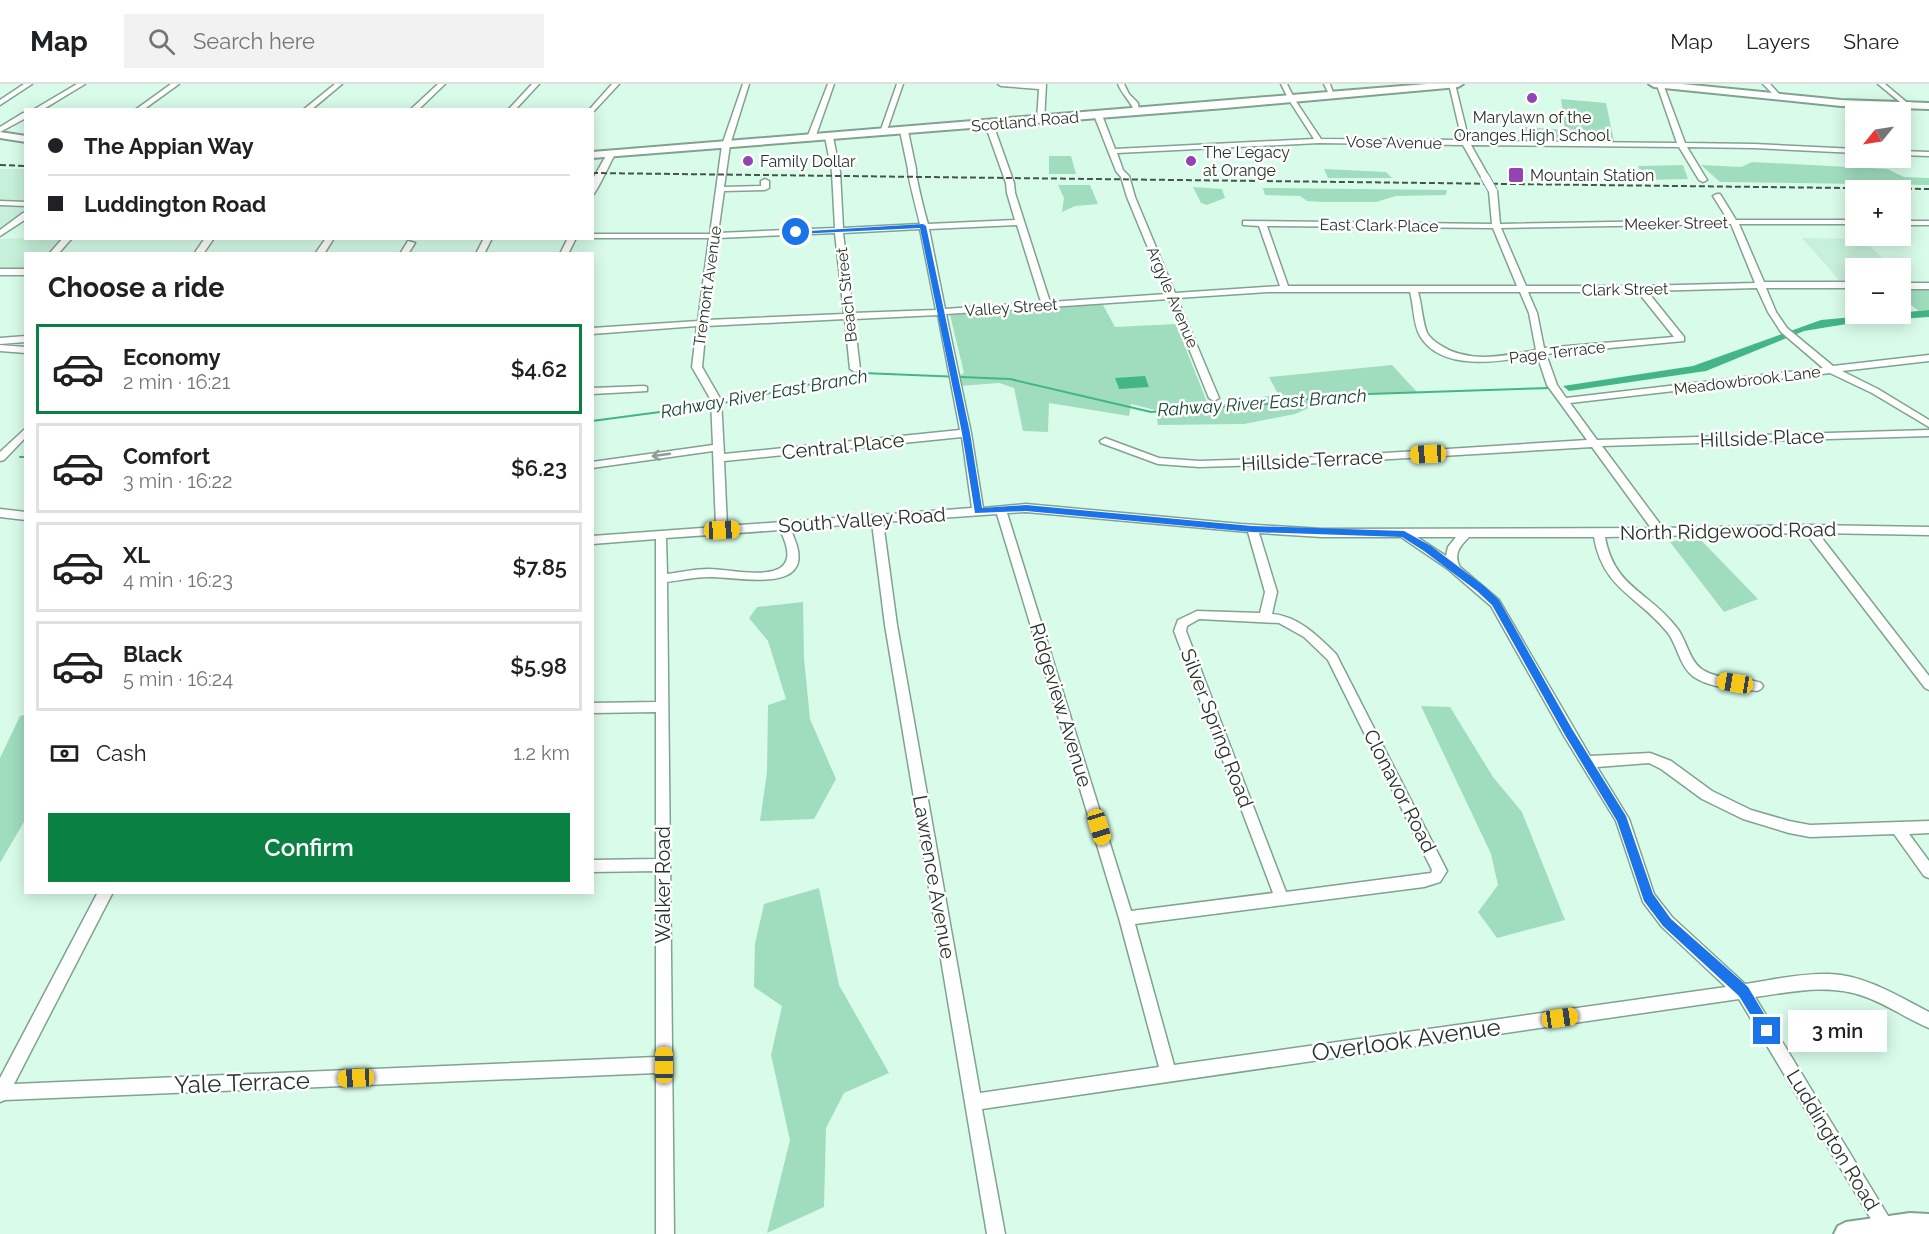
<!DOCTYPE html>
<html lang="en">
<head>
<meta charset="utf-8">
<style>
  :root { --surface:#fff; --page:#f2f2f2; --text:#202124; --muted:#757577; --line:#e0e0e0; --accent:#0b8043 }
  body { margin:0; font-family:Raleway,sans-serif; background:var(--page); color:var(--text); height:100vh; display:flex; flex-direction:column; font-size:22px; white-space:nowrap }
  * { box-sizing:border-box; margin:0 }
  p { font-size:20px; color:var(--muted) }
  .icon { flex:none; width:33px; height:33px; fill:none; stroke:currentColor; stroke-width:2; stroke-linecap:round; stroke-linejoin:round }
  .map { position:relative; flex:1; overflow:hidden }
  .sheet { position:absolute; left:24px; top:168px; width:570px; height:642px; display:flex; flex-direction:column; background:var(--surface); border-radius:0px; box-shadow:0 3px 15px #0003 }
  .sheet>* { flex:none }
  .hud { position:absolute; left:24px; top:24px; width:570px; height:132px; border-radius:0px; box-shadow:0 3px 15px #0003; display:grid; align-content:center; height:132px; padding:0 24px; background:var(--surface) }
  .needle { width:39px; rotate:240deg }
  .fabs { position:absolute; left:1845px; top:18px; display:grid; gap:12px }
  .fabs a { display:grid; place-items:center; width:66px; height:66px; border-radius:0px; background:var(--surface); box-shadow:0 3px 15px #0003; font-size:30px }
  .end { position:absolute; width:27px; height:27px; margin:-14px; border:8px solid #1a73e8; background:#fff; box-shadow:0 0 0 3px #fff }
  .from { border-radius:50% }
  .bubble { position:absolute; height:42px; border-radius:0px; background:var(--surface); box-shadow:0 3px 15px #0003; font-size:20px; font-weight:600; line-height:42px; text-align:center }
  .car { position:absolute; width:18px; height:36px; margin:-18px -9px; border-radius:8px; box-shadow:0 0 4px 2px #0007; background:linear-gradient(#f5c518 24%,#345 0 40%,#f5c518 0 76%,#345 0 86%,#f5c518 0) }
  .hud b { display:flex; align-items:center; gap:21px; height:57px; font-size:22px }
  .hud b+b { border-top:2px solid var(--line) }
  .hud i { width:15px; height:15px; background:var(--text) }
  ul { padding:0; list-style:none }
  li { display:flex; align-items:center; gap:18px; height:90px; margin:0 12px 9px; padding:0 12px; border:3px solid var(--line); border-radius:0px }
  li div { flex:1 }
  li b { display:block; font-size:22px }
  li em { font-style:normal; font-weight:600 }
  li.active { border-color:var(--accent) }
  li>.icon { width:54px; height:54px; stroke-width:1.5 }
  h2 { padding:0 24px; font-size:27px; line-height:72px }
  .pay { display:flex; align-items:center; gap:15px; height:66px; padding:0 24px; font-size:22px }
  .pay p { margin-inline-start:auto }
  .primary-button { display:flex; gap:12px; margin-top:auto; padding:12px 24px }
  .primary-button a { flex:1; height:69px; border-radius:0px; background:var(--accent); color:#fff; font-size:24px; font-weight:600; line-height:69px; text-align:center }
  header { display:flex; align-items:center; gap:36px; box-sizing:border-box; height:84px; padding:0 30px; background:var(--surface); border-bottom:2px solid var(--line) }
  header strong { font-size:28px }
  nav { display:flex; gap:33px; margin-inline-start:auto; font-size:21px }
  .search { width:420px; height:54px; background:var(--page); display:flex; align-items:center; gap:15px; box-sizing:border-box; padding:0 21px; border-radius:0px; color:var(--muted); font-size:22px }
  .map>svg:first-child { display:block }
</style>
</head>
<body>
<header>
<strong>Map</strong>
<div class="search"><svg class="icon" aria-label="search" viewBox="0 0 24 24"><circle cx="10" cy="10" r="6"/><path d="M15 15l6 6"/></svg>Search here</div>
<nav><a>Map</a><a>Layers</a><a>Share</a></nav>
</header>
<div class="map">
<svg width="1929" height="1150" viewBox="0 0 1929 1150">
  <rect width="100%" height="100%" fill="#d9fcea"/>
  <path fill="#c6f0da" d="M 0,85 L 26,85 L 25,130 L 0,148 Z
    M 1802,154 L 1863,155 L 1892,184 L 1856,184 L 1855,196 L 1839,196 Z
    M 0,155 L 25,154 L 64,155 L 49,169 L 26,170 L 25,186 L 0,186 Z"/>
  <path fill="#a0ddbf" d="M 1561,15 L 1606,19 L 1614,57 L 1525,56 L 1525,43 L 1565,46 Z
    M 1049,72 L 1071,72 L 1076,90 L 1049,90 Z
    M 1752,78 L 1887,85 L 1904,93 L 1929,94 L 1929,101 L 1720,98 L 1701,81 L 1741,83 Z
    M 1683,81 L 1688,95 L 1644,96 L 1638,82 Z
    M 1324,85 L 1386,88 L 1392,94 L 1328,94 Z
    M 1058,101 L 1090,101 L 1098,120 L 1075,122 L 1062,128 L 1064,114 Z
    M 1193,103 L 1222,105 L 1225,114 L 1207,121 L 1201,119 Z
    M 1263,104 L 1447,106 L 1446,111 L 1396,112 L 1376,118 L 1322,118 L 1307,117 L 1300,112 L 1265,111 Z
    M 1900,206 L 1929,206 L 1929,226 L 1919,227 L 1901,214 Z
    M 1102,219 L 1115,243 L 1176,240 L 1209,323 L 1278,310 L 1269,293 L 1392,281 L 1417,308 L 1338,311 L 1295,330 L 1244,340 L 1158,341 L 1155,326 L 1131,320 L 1129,332 L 1049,319 L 1048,348 L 1023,347 L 1014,304 L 999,299 L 959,302 L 958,292 L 964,289 L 950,231 Z
    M 1697,452 L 1758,515 L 1724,528 L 1670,458 Z
    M 803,518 L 804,574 L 810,635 L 836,695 L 814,735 L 760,737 L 767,688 L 768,621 L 786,615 L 768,557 L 749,534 L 757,523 Z
    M 1421,622 L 1450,623 L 1493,693 L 1522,728 L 1565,836 L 1497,854 L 1478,828 L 1498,801 L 1491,770 Z
    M 25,631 L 25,736 L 0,779 L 0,674 L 20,632 Z
    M 819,804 L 839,901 L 889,989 L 844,1009 L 826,1044 L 824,1123 L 767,1149 L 790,1056 L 771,971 L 782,922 L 754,903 L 755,860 L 764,820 Z"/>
  <path fill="#44b586" d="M 1929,226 L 1929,233 L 1865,237 L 1804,247 L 1706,287 L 1569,307 L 1563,302 L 1693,282 L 1821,236 Z
    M 1145,292 L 1149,303 L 1119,305 L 1115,294 Z"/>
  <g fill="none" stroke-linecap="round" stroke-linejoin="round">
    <path stroke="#44b586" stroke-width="2" d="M 719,320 L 863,289 L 1010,295 L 1151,328 L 1265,320 L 1338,311 L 1550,304
      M 592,337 L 713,321
      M 20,373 L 26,373"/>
    <g stroke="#81a291" stroke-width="3">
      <path id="minor" d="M 24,0 L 32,0 L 0,21 L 0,16 Z
        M 77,0 L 85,0 L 42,26 L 33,26 Z
        M 171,0 L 179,0 L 143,26 L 135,26 Z
        M 335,0 L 342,0 L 311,26 L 303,26 Z
        M 438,0 L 445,0 L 418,26 L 410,26 Z
        M 532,0 L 539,0 L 515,26 L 508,26 Z
        M 612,0 L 619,0 L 594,27 L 589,26 Z
        M 743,0 L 749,0 L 730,61 L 724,103 L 761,102 L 761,97 L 765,95 L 769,97 L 769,104 L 765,106 L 724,107 L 718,149 L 835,144 L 832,88 L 825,53 L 829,51 L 833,53 L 840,88 L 843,144 L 920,140 C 918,130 907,91 908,85 L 900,47 L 904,45 L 908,47 L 916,85 C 915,91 925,130 928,140 L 1015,136 L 1007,109 L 1006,99 L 985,40 L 989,38 L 993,40 L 1014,99 L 1015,109 L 1050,218 L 1167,210 L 1127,113 L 1121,93 L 1116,87 L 1094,31 L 1098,29 L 1102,31 L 1115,65 L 1314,55 L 1289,16 L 1281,0 L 1287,0 L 1295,16 L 1321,55 L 1462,56 L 1449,0 L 1455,0 L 1469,57 L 1677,59 L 1657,1 L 1663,0 L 1685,59 L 1754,60 L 1856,65 L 1856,69 L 1754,64 L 1687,63 L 1707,96 L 1703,98 L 1699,96 L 1679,63 L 1471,61 L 1489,93 L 1485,95 L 1481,93 L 1463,61 L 1319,59 L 1117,69 L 1123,86 L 1129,92 L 1135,113 L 1175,209 L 1280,202 L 1259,142 L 1243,141 L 1243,137 L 1492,140 L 1489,107 L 1493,105 L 1497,107 L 1500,140 L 1728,136 L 1713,112 L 1717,110 L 1720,110 L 1736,136 L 1856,136 L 1856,140 L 1739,140 L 1764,198 L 1856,198 L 1856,204 L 1766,204 L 1776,228 L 1787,244 L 1833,282 L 1929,271 L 1929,277 L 1842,287 L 1878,305 L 1929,336 L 1929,343 L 1872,309 L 1830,289 L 1570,319 L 1597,356 L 1929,346 L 1929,352 L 1602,362 L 1663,444 L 1809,441 L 1929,443 L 1929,451 L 1818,449 L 1929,592 L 1929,606 L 1925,604 L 1806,449 L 1605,453 C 1614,504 1649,507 1677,544 C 1687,557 1689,577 1703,586 C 1721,597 1743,592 1761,599 L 1763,602 L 1761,605 L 1757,607 C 1737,604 1712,605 1694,593 C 1680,583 1678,563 1668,549 C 1639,512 1603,506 1594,453 L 1469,453 C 1460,462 1453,470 1460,483 L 1499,516 L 1590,672 L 1650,669 L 1671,677 L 1712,707 L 1751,726 L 1789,737 L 1810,741 L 1929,737 L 1929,749 L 1909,750 L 1929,777 L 1929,794 L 1924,792 L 1894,750 L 1810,753 L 1789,749 L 1743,735 L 1702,715 L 1661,685 L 1649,679 L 1597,683 L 1629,735 L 1654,810 L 1672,833 L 1745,900 C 1772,896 1802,889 1829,890 C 1865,891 1898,912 1929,928 L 1929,944 C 1907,935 1888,921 1866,913 C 1829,899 1792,908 1755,913 L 1899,1150 L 1880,1150 L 1739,915 L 982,1025 L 1005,1150 L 987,1150 L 885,541 L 872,439 L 790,445 C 825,513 744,493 709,493 C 695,493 681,496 667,498 L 674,1150 L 656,1150 L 656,989 L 5,1016 L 0,1018 L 0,994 L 98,808 L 113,808 L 14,1000 L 656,973 L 656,787 L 592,788 L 592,776 L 656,775 L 656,628 L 592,629 L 592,619 L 656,618 L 656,455 L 592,460 L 592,452 L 716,443 L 713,367 L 592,384 L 592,378 L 713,361 L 711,316 L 692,283 L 697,242 L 592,250 L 592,244 L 698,237 L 709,154 L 592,154 L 592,150 L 710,150 L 722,61 ZM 1731,140 L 1755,199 L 1640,202 L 1526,202 L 1501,144 ZM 1017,141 L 1041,218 L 945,225 L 929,145 ZM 1267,142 L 1493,144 L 1517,202 L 1288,202 ZM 920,145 L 936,226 L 853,229 L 843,149 ZM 835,149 L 844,230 L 707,236 L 717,154 ZM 1757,204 L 1768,228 L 1781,248 L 1823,284 L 1566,314 L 1557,301 L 1546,270 L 1684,257 L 1684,253 L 1647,207 ZM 1268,208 L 1410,208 C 1414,222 1413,240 1420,252 C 1442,289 1503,277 1537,271 L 1547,301 L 1587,356 L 1323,373 L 1199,377 L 1159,374 L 1105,354 L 1100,357 L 1101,359 L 1158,380 L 1199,383 L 1323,379 L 1592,363 L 1651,444 L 1322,445 L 1241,440 L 1026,420 L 983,424 L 971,349 L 946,230 L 1169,215 L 1209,314 L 1214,317 L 1219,314 L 1177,214 ZM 1418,208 L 1520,208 L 1529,229 L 1536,266 C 1504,272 1469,280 1440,261 C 1435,258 1430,254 1427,249 C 1422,236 1422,221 1418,208 ZM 1528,208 L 1638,208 L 1674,253 L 1544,264 L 1537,229 ZM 938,231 L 960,346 L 724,370 L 721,316 L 702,283 L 706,242 L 845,235 L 850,285 L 855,288 L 860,285 L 854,235 ZM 962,353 L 972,424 L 727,442 L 724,377 ZM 1026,428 L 1248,448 L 1265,508 L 1260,529 L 1197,527 L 1178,536 L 1174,547 L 1273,809 L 1131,827 L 1007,429 ZM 997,430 L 1119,834 L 1159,983 L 980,1009 L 897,541 L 883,438 ZM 780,446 C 810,505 741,486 709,485 C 695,485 681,488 667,490 L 666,454 ZM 1259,449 L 1322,453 L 1401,453 L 1448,485 L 1491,522 L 1564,652 L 1616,737 L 1643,818 L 1662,843 L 1726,903 L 1174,981 L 1135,840 L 1424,803 L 1440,798 L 1447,787 L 1336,570 C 1318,552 1298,532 1272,530 L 1277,508 ZM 1417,453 L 1456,453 L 1448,463 L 1446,472 ZM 1199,535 L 1279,539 L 1304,553 L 1328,576 L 1432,786 L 1431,789 L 1286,808 L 1186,547 L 1187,542 Z
        M 828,0 L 834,0 L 815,54 L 808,56 L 807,54 Z
        M 897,0 L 903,0 L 886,49 L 879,51 Z
        M 998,0 L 1046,0 L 1044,38 L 1037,36 L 1039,5 L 1001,2 Z
        M 1118,0 L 1124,0 L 1129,10 L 1138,19 L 1139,29 L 1135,29 C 1131,17 1123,12 1118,0 Z
        M 1324,0 L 1330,0 L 1334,12 L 1330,12 Z
        M 1763,0 L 1770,0 L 1780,11 L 1780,13 L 1776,13 Z
        M 1878,0 L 1885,0 L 1911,22 L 1906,23 Z
        M 23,29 L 26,29 L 26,34 L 0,48 L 0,43 Z
        M 1900,67 L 1929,68 L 1929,72 L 1900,71 Z
        M 608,68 L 615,70 C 610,79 597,108 592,112 L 594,93 Z
        M 0,117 L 26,118 L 26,122 L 0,121 Z
        M 23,129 L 26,129 L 26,135 L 0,152 L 0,146 Z
        M 1900,137 L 1929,137 L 1929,141 L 1900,141 Z
        M 63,154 L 72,154 L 58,170 L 49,170 Z
        M 205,154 L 214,154 L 203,170 L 194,170 Z
        M 326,154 L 334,154 L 324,170 L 315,170 Z
        M 484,154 L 492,154 L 484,170 L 476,170 Z
        M 568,154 L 576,154 L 568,170 L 560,170 Z
        M 408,157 L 415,159 L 408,170 L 400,170 Z
        M 0,185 L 26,185 L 26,191 L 0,191 Z
        M 1900,199 L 1929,199 L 1929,205 L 1900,205 Z
        M 26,252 L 26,258 L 0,260 L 0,254 Z
        M 0,261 L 26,263 L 26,269 L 0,267 Z
        M 644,302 L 647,303 L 647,307 L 592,310 L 592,304 Z
        M 26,344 L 26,353 L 4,376 L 0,377 L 0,368 Z
        M 0,425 L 26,428 L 26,436 L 0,433 Z"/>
    </g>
    <g stroke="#81a291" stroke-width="4">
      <path id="major" d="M 1427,0 L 1463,0 L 1458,3 L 1225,24 L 592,74 L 592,68 Z
        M 1649,0 L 1682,0 L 1841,16 L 1929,19 L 1929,25 L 1841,22 L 1654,3 Z
        M 0,48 L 26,52 L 26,58 L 0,54 Z
        M 1910,1129 L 1929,1130 L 1929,1150 L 1834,1150 L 1838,1142 L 1846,1138 Z"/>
    </g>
    <use href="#minor" fill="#fff" fill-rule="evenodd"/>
    <use href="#major" fill="#fff" fill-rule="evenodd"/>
    <path stroke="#45554d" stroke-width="2" stroke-dasharray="6 3" stroke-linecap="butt" d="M 0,81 L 26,82
      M 592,89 L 1929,105"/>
    <g stroke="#81a291" stroke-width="10" stroke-linecap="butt">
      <path id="minor-bridge" d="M 1485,93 L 1493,107"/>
    </g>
    <use href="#minor-bridge" stroke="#fff" stroke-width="8"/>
  </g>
  <defs><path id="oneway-shaft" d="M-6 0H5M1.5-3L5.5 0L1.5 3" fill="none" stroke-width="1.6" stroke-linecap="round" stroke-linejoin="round" transform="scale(1.5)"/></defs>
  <use stroke="#939a96" href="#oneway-shaft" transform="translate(661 371) rotate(172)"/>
  <path fill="#1a73e8" d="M 923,140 L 926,142 L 970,349 L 982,424 L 1026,421 L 1252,442 L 1404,447 L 1431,462 L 1484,502 L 1499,516 L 1572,645 L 1626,732 L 1653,810 L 1671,835 L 1748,903 L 1772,943 L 1774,947 L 1772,951 L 1767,953 L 1763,951 L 1739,912 L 1663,842 L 1644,817 L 1617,737 L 1565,651 L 1492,521 L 1477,507 L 1424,467 L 1402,453 L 1252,448 L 1026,427 L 975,429 L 962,349 L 920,144 L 796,150 L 793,148 Z"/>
  <g fill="#9343b2" stroke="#fff" stroke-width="2">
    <circle cx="1532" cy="14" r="6"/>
    <circle cx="748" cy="77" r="6"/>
    <circle cx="1191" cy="77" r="6"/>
    <rect x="1508" y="83" width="16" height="16" rx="3"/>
  </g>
  <g text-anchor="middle" stroke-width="5" stroke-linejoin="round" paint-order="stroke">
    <g font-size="16" fill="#27342d" stroke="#fff" text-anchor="start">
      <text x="1532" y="39" text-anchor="middle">Marylawn of the<tspan x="1532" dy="18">Oranges High School</tspan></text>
      <text x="1203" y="74">The Legacy<tspan x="1203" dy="18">at Orange</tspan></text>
      <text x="760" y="83">Family Dollar</text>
      <text x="1530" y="97">Mountain Station</text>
    </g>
    <g font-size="16" fill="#27342d" stroke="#fff">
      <text transform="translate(1025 37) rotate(-5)" y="6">Scotland Road</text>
      <text transform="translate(1394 58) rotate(1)" y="6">Vose Avenue</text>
      <text transform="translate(1676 139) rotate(-1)" y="6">Meeker Street</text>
      <text transform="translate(1379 141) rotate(1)" y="6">East Clark Place</text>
      <text transform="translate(707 202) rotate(-82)" y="6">Tremont Avenue</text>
      <text transform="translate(1625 205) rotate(-1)" y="6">Clark Street</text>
      <text transform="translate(846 211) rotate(-96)" y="6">Beach Street</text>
      <text transform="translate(1173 213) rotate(67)" y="6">Argyle Avenue</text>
      <text transform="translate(1011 223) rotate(-4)" y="6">Valley Street</text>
      <text transform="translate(1557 268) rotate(-7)" y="6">Page Terrace</text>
      <text transform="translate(1747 296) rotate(-7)" y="6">Meadowbrook Lane</text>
    </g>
    <g font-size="18" font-style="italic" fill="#194834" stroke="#fff">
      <text transform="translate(764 310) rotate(-10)" y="6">Rahway River East Branch</text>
      <text transform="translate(1262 319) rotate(-4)" y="6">Rahway River East Branch</text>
    </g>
    <g font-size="20" fill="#27342d" stroke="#fff">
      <text transform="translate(1762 354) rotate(-2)" y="7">Hillside Place</text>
      <text transform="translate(843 362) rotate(-6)" y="7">Central Place</text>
      <text transform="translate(1312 376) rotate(-3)" y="7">Hillside Terrace</text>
      <text transform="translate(862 436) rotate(-4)" y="7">South Valley Road</text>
      <text transform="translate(1728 447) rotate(-1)" y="7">North Ridgewood Road</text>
      <text transform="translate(1061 621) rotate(73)" y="7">Ridgeview Avenue</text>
      <text transform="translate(1217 644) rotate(69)" y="7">Silver Spring Road</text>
      <text transform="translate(1400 707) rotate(63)" y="7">Clonavor Road</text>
      <text transform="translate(934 793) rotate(80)" y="7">Lawrence Avenue</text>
      <text transform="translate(663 801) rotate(-90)" y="7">Walker Road</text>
      <text transform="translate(1833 1056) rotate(59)" y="7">Luddington Road</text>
    </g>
    <g font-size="24" fill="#27342d" stroke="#fff">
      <text transform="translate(1406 956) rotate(-8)" y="8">Overlook Avenue</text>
      <text transform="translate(242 999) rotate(-2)" y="8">Yale Terrace</text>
    </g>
  </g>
</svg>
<div class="fabs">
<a><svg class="needle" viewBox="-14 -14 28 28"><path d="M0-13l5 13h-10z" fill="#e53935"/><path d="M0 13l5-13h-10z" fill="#757577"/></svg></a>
<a>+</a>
<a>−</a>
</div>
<i class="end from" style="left:796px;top:148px"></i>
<i class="end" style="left:1767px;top:947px"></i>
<div class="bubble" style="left:1788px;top:926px;width:99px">3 min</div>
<i class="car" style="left:1428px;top:370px;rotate:267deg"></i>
<i class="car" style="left:722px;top:446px;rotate:87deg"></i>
<i class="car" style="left:1735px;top:599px;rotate:279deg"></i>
<i class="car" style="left:1099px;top:743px;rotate:163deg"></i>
<i class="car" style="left:1560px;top:934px;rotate:82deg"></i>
<i class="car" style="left:664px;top:981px;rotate:0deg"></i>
<i class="car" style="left:356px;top:994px;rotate:267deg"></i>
<div class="hud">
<b><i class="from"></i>The Appian Way</b>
<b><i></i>Luddington Road</b>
</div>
<section class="sheet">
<h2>Choose a ride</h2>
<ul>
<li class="active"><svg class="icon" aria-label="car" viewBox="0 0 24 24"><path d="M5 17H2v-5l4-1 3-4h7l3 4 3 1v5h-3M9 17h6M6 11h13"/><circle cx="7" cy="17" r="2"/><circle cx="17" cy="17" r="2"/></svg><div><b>Economy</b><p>2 min · 16:21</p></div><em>$4.62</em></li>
<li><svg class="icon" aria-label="car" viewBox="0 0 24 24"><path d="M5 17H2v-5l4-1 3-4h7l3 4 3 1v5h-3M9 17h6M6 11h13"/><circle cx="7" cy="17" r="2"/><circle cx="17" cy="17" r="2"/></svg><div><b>Comfort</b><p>3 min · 16:22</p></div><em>$6.23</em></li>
<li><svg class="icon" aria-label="car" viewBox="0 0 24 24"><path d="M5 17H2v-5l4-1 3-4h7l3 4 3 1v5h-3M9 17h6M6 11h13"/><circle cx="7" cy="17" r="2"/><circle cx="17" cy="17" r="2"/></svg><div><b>XL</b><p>4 min · 16:23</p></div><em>$7.85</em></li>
<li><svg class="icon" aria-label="car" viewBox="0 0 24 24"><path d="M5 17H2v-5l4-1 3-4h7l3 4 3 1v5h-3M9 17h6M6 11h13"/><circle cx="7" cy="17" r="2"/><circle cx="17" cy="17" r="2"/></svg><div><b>Black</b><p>5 min · 16:24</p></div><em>$5.98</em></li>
</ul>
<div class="pay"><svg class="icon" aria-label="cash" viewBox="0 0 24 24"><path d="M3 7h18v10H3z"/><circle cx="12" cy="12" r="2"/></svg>Cash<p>1.2 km</p></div>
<div class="primary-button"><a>Confirm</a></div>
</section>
</div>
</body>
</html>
